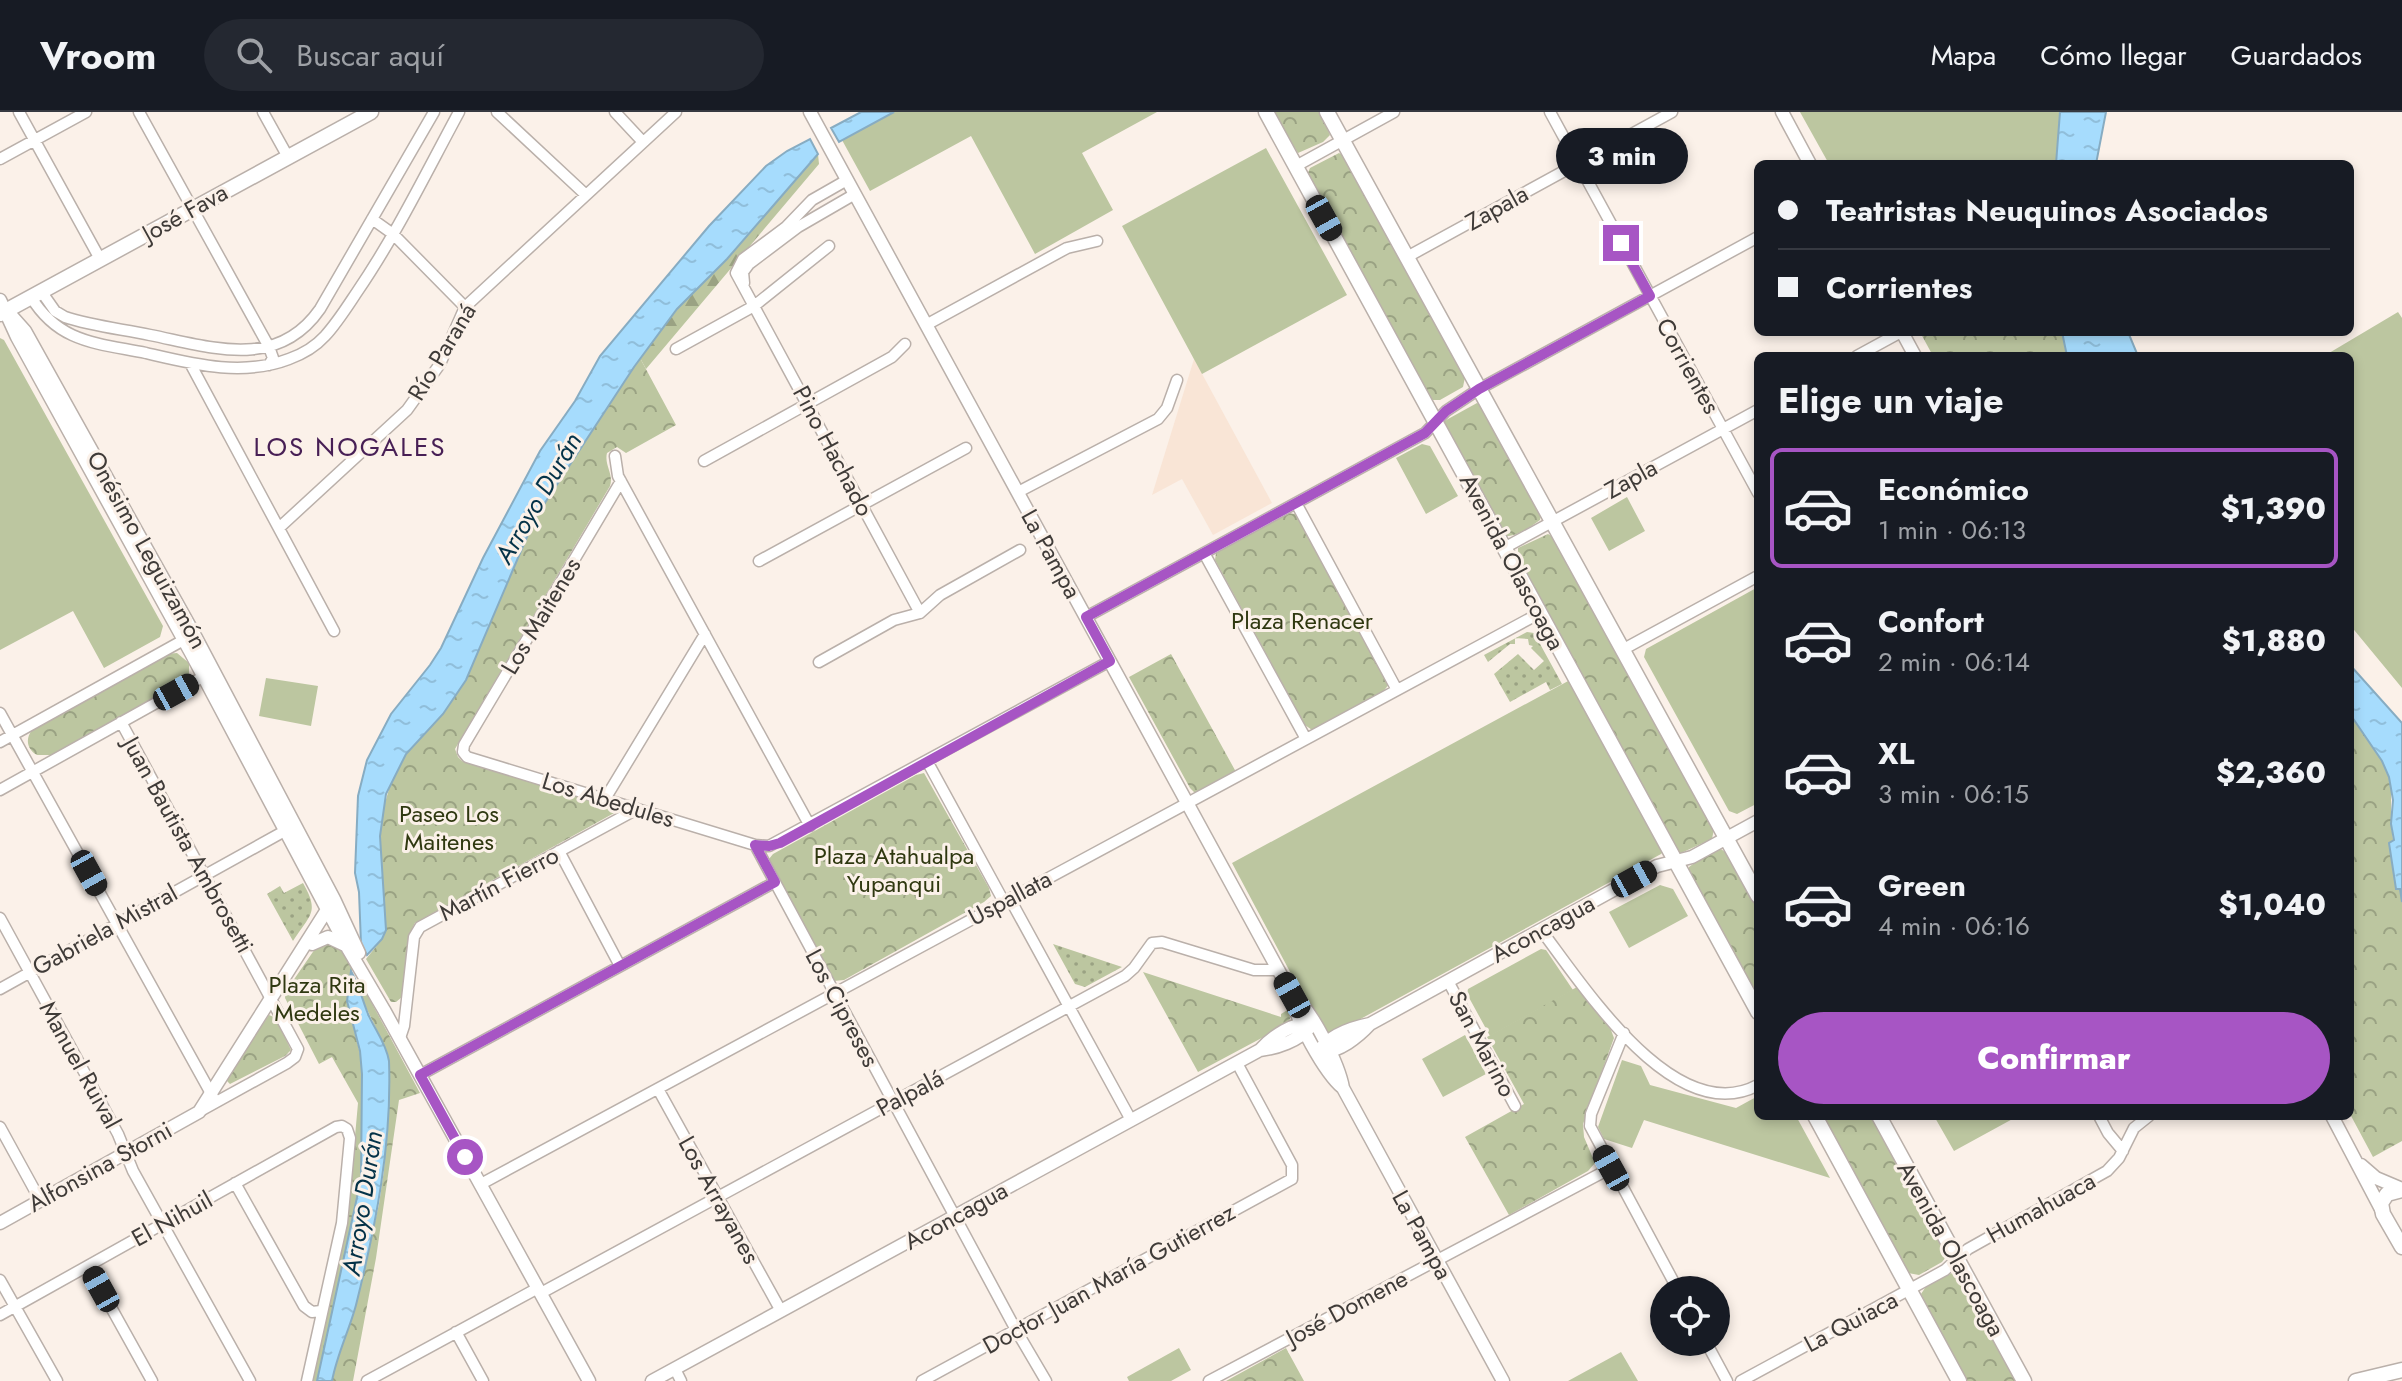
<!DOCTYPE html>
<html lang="es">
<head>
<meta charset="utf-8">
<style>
  :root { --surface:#171b24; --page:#242831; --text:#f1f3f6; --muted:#9ea1a6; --line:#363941; --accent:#a755c4 }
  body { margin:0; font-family:Jost,sans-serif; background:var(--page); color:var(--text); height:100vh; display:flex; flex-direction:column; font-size:30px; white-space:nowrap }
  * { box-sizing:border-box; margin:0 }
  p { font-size:26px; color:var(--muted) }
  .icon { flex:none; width:44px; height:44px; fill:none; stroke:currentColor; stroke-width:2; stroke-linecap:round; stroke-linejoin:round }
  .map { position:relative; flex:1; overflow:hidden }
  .sheet { position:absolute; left:1754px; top:240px; width:600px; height:768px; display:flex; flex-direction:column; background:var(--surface); border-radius:12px; box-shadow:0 4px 12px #0003 }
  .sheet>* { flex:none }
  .guide { position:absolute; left:1754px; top:48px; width:600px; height:176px; border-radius:12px; box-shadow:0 4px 12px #0003; display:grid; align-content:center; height:176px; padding:0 24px; background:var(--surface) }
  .tools { position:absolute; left:1650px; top:1164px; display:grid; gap:16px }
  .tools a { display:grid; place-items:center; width:80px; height:80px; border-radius:50%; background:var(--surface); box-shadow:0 4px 12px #0003; font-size:40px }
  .end { position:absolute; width:36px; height:36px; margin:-18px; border:10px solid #a755c4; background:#fff; box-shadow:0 0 0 4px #fff }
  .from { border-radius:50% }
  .bubble { position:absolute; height:56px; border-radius:28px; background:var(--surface); box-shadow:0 4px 12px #0003; font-size:26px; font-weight:800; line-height:56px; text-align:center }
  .car { position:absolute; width:24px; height:48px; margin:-24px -12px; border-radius:10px; box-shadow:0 0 6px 2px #0007; background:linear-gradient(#222 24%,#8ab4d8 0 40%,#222 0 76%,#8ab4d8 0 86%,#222 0) }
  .guide b { display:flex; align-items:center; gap:28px; height:76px; font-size:30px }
  .guide b+b { border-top:2px solid var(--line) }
  .guide i { width:20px; height:20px; background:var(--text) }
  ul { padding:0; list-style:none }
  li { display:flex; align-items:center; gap:24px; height:120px; margin:0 16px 12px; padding:0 8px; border:4px solid transparent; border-radius:12px }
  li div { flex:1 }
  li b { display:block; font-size:30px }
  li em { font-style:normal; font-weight:800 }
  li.active { border-color:var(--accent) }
  li>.icon { width:72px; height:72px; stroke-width:1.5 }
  h2 { padding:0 24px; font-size:36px; line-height:96px }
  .cta { display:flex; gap:16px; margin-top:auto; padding:16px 24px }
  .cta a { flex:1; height:92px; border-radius:48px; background:var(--accent); color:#fff; font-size:32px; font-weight:800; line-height:92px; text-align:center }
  header { display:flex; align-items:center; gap:48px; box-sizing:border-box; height:112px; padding:0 40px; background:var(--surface); border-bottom:2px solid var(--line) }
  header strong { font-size:38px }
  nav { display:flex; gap:44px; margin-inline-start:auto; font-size:28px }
  .search { width:560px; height:72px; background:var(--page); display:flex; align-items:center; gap:20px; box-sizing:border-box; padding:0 28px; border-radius:44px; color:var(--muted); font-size:30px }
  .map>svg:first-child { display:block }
</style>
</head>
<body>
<header>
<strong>Vroom</strong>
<div class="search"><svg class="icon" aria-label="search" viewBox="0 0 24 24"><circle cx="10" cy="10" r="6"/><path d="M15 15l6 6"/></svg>Buscar aquí</div>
<nav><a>Mapa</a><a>Cómo llegar</a><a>Guardados</a></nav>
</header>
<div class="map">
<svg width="2402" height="1269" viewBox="0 0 2402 1269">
  <defs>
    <pattern id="forest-firs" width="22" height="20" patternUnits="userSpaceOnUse" patternTransform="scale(2)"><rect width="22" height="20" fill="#bcc6a0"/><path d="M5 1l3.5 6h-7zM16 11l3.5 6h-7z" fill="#9aa283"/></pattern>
    <pattern id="park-crowns" width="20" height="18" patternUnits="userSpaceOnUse" patternTransform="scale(2)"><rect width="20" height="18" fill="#bcc6a0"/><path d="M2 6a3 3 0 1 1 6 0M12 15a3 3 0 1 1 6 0" fill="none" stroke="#9aa283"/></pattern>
    <pattern id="garden-dots" width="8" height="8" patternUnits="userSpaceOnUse" patternTransform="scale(2)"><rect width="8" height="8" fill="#bcc6a0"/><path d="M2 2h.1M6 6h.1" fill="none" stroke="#9aa283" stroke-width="1.8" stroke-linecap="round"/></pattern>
    <pattern id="water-ripples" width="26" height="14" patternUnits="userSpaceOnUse" patternTransform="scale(2)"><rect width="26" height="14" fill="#a6dcfd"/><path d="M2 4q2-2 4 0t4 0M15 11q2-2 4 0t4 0" fill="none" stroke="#90beda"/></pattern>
  </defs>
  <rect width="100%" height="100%" fill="#fbf1e9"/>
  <path fill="#f9e5d6" d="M 1194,247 L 1272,391 L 1213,423 L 1182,367 L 1152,383 Z"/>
  <path fill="#bcc6a0" d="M 894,0 L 1157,0 L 1082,41 L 1113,98 L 1035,142 L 971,24 L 870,79 L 842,28 Z
    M 1800,0 L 2060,0 L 2056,52 L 1829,52 Z
    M 1266,36 L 1347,183 L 1202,262 L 1122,114 Z
    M 2398,200 L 2402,206 L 2402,576 L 2350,513 L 2350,244 L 2324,244 Z
    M 0,226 L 4,228 L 163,514 L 160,525 L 104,556 L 73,499 L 0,538 Z
    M 1422,332 L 1430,334 L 1458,384 L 1426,402 L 1396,346 Z
    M 1627,385 L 1645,419 L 1609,439 L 1591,406 Z
    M 1758,475 L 1758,691 L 1737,702 L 1729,699 L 1644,545 L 1646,537 Z
    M 266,566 L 318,574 L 311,614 L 259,604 Z
    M 1570,568 L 1663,740 L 1661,742 L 1335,921 L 1327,923 L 1321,918 L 1232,751 Z
    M 1660,773 L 1673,777 L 1688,804 L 1629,836 L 1609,800 Z
    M 1541,837 L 1546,838 L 1573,878 L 1490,924 L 1467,882 L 1468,877 Z
    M 1465,923 L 1486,962 L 1443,985 L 1422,947 Z
    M 1622,948 L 1641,954 L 1650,973 L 1736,996 L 1758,984 L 1758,1004 L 1796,1004 L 1830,1066 L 1644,1008 L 1632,1036 L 1604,1027 L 1598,1015 Z
    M 1934,1004 L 2018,1004 L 1954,1039 Z
    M 1179,1236 L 1191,1258 L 1171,1269 L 1129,1269 L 1127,1265 Z
    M 1621,1240 L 1638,1269 L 1568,1269 Z"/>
  <path fill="url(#forest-firs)" d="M 818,42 L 819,52 L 646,257 L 640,246 L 686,186 L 727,147 Z"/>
  <path fill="url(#park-crowns)" d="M 1272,0 L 1320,0 L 1330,23 L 1323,30 L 1298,41 Z
    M 1339,41 L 1344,44 L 1465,265 L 1463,275 L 1440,288 L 1433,288 L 1428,282 L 1307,63 L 1310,56 Z
    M 1920,220 L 2062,220 L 2067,244 L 1933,244 Z
    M 640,246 L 676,313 L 626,341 L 617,335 L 607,341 C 604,353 614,362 610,374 L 455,637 L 458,645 L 462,649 L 611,695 L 616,700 L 415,811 L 410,821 L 402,885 L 396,890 L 391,890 L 366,847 L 382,827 L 386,817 L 380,724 L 382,701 L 392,667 L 406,642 L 443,602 L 466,568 L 535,406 Z
    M 1477,291 L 1481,293 L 1541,403 L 1540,408 C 1531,415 1516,425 1505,424 L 1445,316 L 1445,309 L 1448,307 Z
    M 1288,401 L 1295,402 L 1299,406 L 1389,572 L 1383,580 L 1312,618 L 1305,613 L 1215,448 L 1216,441 L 1220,438 Z
    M 1548,422 L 1553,425 L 1714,717 L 1712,727 L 1681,741 L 1676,738 L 1518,446 L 1518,436 Z
    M 177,541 L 189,551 L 189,562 L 182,571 L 51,643 L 37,643 C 27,637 25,627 32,618 L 166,542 Z
    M 1171,542 L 1236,660 L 1195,681 L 1190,676 L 1129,565 Z
    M 2350,602 L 2382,649 L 2391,671 L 2391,713 L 2402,790 L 2402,1029 L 2373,1045 L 2350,1002 Z
    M 924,661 L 989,776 L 991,784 L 984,790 L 844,868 L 834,869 L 769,747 L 773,742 L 916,663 Z
    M 1721,737 L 1729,743 L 1758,796 L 1758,889 L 1689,761 L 1689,755 L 1693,752 Z
    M 329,829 L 340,834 L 353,856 L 348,869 L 347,889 L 362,950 L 361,1067 L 317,1269 L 312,1269 L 320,1223 L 348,1102 L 358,991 L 332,945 L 319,952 L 285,886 L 286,879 L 317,834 Z
    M 1143,860 L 1281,905 L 1281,902 L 1289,897 L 1290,907 L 1286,913 L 1198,960 Z
    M 360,869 L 420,981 L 399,988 L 376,1146 L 353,1269 L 332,1269 L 342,1229 L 356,1194 L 379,1092 L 384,1058 L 389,955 L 383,931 L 363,889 Z
    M 1577,875 L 1611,918 L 1614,926 L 1583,1012 L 1584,1025 L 1595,1051 L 1588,1059 L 1509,1103 L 1465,1025 L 1524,992 L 1487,925 Z
    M 269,903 L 276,906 L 291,938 L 285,944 L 230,972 L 227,969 L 228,964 Z
    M 1821,1004 L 1871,1004 L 1944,1135 L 1946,1145 L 1942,1150 L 1919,1163 L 1908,1161 Z
    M 1952,1161 L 1958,1162 L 2019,1269 L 1966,1269 L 1921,1182 L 1927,1173 Z
    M 1286,1236 L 1304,1269 L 1226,1269 Z"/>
  <path fill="url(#garden-dots)" d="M 1527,520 L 1534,521 L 1562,572 L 1550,578 L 1546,570 L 1510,590 L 1494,562 L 1518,542 L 1534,558 L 1544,549 L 1531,536 L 1533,534 L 1529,533 L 1528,527 L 1515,526 L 1515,532 L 1510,532 L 1488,550 L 1484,543 Z
    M 303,771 C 320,801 310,802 293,829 L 267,782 L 280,774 L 284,781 Z
    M 1053,832 L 1122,855 L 1085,875 L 1075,872 Z"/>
  <path fill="url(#water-ripples)" stroke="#87acc2" stroke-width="2" d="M 861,0 L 894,0 L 839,30 L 831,16 Z
    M 2060,0 L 2106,0 L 2096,52 L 2056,52 Z
    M 810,27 L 818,42 L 727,147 L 677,197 L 634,255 L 535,406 L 466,568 L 443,602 L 406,642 L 386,682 L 380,724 L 386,818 L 382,827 L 367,843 L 361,832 L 359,780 L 355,761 L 358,684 L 367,648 L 391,602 L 430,553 L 441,536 L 483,446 L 540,339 L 575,289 L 600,244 L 709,114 L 766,54 L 787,39 Z
    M 2062,220 L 2128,220 L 2138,244 L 2067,244 Z
    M 2350,553 L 2402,611 L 2402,790 L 2400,777 L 2396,777 L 2389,731 L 2394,728 L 2391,712 L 2393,688 L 2389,665 L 2382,649 L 2350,602 Z
    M 351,859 C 359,873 362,887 368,902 C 375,918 386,931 389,949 C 392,1032 376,1113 356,1193 C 349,1219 337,1242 332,1269 L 317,1269 L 361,1067 L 362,962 L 360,939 L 347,889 Z"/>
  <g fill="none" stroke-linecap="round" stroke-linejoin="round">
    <g stroke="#bab0aa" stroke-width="13">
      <path id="minor" d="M 19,0 L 100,147
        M 139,0 L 269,235 L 273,246 L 269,253
        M 263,0 L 288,45
        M 497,0 L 586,83
        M 615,0 L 643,30
        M 1550,0 L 1758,381
        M 0,47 L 86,0
        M 1296,54 L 1394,0
        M 847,68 L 812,88 L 786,115 L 743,147 L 736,161 L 920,501
        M 372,107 L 393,122 L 465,195
        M 1407,145 L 1672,0
        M 744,171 L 743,160 L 749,152 L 798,115 L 855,82
        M 41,179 L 55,199 L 65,205 C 92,214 122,217 150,223 C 211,235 277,259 320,197 L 434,0
        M 31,185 C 59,231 97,231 146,241 C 193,252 242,265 289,247 C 303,242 315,235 325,224 C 337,211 347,195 357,180 C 396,123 426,61 459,0
        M 926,213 L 1067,136 L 1097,129
        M 676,237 L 754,194 L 829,134
        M 1857,244 L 1901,220
        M 190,251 L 334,519
        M 615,344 L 618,364 L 810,714
        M 704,349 L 892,245 L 905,232
        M 621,369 L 464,633 L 463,640 L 467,645 L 755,733 L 769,734 L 1110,549
        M 1018,380 L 1158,307 L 1167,296 L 1177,268
        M 1296,391 L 1397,578
        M 280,415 L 407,298 L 440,252 L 465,195 L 676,0
        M 1504,436 L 1758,298
        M 1204,441 L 1306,627
        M 759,449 L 966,336
        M 1086,505 L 1425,321 L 1446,299 L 1479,277 L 1758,125
        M 1622,538 L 1758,464
        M 819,550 L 894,508 L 920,501 L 940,483 L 1020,438
        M 0,601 L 213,985
        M 121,610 L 298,937 L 295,945 L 287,951 L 200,999
        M 0,630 L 189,525
        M 927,649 L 1004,790
        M 0,678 L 208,562
        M 605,687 L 705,522
        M 755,733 L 1016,1218 L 1046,1269
        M 559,739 L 620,854
        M 1010,787 L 1131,1008
        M 0,806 L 118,1022 L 133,1059 L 250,1269
        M 1541,818 C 1583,873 1675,1018 1758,973
        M 1448,869 L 1515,994
        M 0,877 L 290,716
        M 1624,921 L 1591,1002 L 1590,1014 L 1678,1178
        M 400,926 L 404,914 L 414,825 L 420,815 L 637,697
        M 420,963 L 775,770
        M 658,977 L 781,1199
        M 2099,1004 L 2108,1021 L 2123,1039
        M 0,1015 L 40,1088
        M 235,1071 L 304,1194 L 312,1200 L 321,1199
        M 481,1072 L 1540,501
        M 88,1154 L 152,1269
        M 0,1168 L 57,1269
        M 541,1181 L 1125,864 L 1134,856 L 1152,831 L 1162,830 L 1254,858 L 1279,858
        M 0,1203 L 336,1015 L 342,1014 L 347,1017 L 350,1026 L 342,1111 L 307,1269
        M 456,1220 L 483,1269
        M 1706,1230 L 1727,1269
        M 675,1257 L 681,1269
        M 367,1269 L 538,1176
        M 922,1269 L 1292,1067 L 1292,1053 L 1237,951
        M 1209,1269 L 1611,1056
        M 1741,1269 L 1945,1158 L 1968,1137 L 2107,1059 L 2119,1046 L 2134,1016 L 2149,1004"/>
    </g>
    <g stroke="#bab0aa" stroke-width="15">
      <path id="tertiary" d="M 810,0 L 1292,883 C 1294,906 1325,961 1343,976
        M 1782,0 L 1810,52
        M 0,188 L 17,225 L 191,541 L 347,835 L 384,898 L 589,1269
        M 9,201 L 25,219 L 194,522 L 334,787 L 359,841
        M 1902,220 L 1915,244
        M 312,832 L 328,825 L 345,833
        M 1292,883 C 1311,895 1339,953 1343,976 L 1503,1269
        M 1260,938 C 1277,936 1298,929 1310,915
        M 1318,940 C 1329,924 1350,916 1370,912 L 1657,754 L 1692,745 L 1758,709
        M 1322,940 C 1339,940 1358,925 1370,912
        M 2332,1004 L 2382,1099
        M 2361,1053 L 2376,1066 L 2402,1077
        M 0,1111 L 199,1000 L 330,793
        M 652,1269 L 1260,938 C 1273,924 1293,910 1313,911"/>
    </g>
    <g stroke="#bab0aa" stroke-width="17">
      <path id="secondary" d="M 1266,0 L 1758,900
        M 1327,0 L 1758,784
        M 0,202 L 371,0
        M 1815,1004 L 1959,1269
        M 1879,1004 L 2024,1269
        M 2402,1078 L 2387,1082 L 2381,1091 L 2383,1102 L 2402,1135
        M 2356,1269 L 2402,1258"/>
    </g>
    <use href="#minor" stroke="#fff" stroke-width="10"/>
    <use href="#tertiary" stroke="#fff" stroke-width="12"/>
    <use href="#secondary" stroke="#fff" stroke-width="14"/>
  </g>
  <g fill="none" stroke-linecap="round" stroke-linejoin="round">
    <path stroke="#a755c4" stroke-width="10" d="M 465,1045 L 420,963 L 775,770 L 755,733 L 769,734 L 780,731 L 1110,549 L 1086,505 L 1425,321 L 1446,299 L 1479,277 L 1650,184 L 1621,131"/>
  </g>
  <g text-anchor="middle" stroke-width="6" stroke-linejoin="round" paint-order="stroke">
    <g font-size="24" fill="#3f3b38" stroke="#fbf1e9">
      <text transform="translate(1497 96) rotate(-29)" y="8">Zapala</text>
      <text transform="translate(185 101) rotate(-29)" y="8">José Fava</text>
      <text transform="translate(442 240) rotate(-59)" y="8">Río Paraná</text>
      <text transform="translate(1688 254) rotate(61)" y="8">Corrientes</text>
      <text transform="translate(833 339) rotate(62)" y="8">Pino Hachado</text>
      <text transform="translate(1631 367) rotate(-29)" y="8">Zapla</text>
      <text transform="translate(147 438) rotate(61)" y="8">Onésimo Leguizamón</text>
      <text transform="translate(1051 442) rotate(61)" y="8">La Pampa</text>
      <text transform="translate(1512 450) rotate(62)" y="8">Avenida Olascoaga</text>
      <text transform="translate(541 504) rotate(-59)" y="8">Los Maitenes</text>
      <text transform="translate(608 688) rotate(17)" y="8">Los Abedules</text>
      <text transform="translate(188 733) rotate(61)" y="8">Juan Bautista Ambrosetti</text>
      <text transform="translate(499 772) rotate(-28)" y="8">Martín Fierro</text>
      <text transform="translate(1010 786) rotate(-28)" y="8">Uspallata</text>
      <text transform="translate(1543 817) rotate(-29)" y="8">Aconcagua</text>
      <text transform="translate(105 818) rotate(-29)" y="8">Gabriela Mistral</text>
      <text transform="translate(842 896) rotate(62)" y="8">Los Cipreses</text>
      <text transform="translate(1482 932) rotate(62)" y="8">San Marino</text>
      <text transform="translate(80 953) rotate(61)" y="8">Manuel Ruival</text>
      <text transform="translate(910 981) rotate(-28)" y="8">Palpalá</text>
      <text transform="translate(100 1055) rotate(-29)" y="8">Alfonsina Storni</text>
      <text transform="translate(719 1088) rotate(61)" y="8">Los Arrayanes</text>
      <text transform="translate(2041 1096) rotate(-29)" y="8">Humahuaca</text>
      <text transform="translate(956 1104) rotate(-29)" y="8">Aconcagua</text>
      <text transform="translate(172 1107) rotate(-29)" y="8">El Nihuil</text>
      <text transform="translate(1422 1123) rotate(61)" y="8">La Pampa</text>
      <text transform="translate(1951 1137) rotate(61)" y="8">Avenida Olascoaga</text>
      <text transform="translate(1109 1167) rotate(-29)" y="8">Doctor Juan María Gutierrez</text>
      <text transform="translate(1347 1196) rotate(-28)" y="8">José Domene</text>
      <text transform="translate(1851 1210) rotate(-28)" y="8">La Quiaca</text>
    </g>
    <g font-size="24" fill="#2f3810" stroke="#fbf1e9">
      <text x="1302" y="517">Plaza Renacer</text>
      <text x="449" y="710">Paseo Los<tspan x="449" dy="28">Maitenes</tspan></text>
      <text x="894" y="752">Plaza Atahualpa<tspan x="894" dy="28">Yupanqui</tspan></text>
      <text x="317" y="881">Plaza Rita<tspan x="317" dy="28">Medeles</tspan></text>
    </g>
    <g font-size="26" letter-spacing="2" fill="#471f55" stroke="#fbf1e9">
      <text x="350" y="344">LOS NOGALES</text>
    </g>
    <g font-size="26" font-style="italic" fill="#043248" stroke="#fbf1e9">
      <text transform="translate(538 386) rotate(-60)" y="9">Arroyo Durán</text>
      <text transform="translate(362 1091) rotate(-81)" y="9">Arroyo Durán</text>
    </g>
  </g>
</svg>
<div class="tools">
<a><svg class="icon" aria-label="locate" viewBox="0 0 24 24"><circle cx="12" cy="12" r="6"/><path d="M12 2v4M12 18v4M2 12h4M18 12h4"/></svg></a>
</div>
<i class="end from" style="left:465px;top:1045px"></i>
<i class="end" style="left:1621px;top:131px"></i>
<div class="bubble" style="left:1556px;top:16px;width:132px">3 min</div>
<i class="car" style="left:1324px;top:106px;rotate:151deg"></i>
<i class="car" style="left:176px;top:580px;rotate:61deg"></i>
<i class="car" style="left:89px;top:761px;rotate:151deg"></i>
<i class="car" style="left:1634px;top:767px;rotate:61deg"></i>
<i class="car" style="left:1292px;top:883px;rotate:331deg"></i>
<i class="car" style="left:1611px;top:1056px;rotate:331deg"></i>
<i class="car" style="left:101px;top:1177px;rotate:331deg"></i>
<div class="guide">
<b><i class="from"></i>Teatristas Neuquinos Asociados</b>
<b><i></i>Corrientes</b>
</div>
<section class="sheet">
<h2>Elige un viaje</h2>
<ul>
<li class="active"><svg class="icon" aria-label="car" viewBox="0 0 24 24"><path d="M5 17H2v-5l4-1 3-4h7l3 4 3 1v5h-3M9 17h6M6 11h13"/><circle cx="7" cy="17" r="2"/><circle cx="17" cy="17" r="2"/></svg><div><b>Económico</b><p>1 min · 06:13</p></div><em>$1,390</em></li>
<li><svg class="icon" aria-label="car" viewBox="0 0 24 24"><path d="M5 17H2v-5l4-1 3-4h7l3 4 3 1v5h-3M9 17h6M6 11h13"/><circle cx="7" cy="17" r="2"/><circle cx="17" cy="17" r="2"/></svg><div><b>Confort</b><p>2 min · 06:14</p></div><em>$1,880</em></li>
<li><svg class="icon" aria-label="car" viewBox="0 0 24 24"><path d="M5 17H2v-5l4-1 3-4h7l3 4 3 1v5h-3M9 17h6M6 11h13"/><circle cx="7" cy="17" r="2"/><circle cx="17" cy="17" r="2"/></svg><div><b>XL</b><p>3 min · 06:15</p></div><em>$2,360</em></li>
<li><svg class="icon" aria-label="car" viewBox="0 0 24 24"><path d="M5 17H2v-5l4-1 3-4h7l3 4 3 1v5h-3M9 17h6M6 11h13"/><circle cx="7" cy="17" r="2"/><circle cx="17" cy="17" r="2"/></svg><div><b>Green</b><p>4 min · 06:16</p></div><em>$1,040</em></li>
</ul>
<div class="cta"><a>Confirmar</a></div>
</section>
</div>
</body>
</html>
